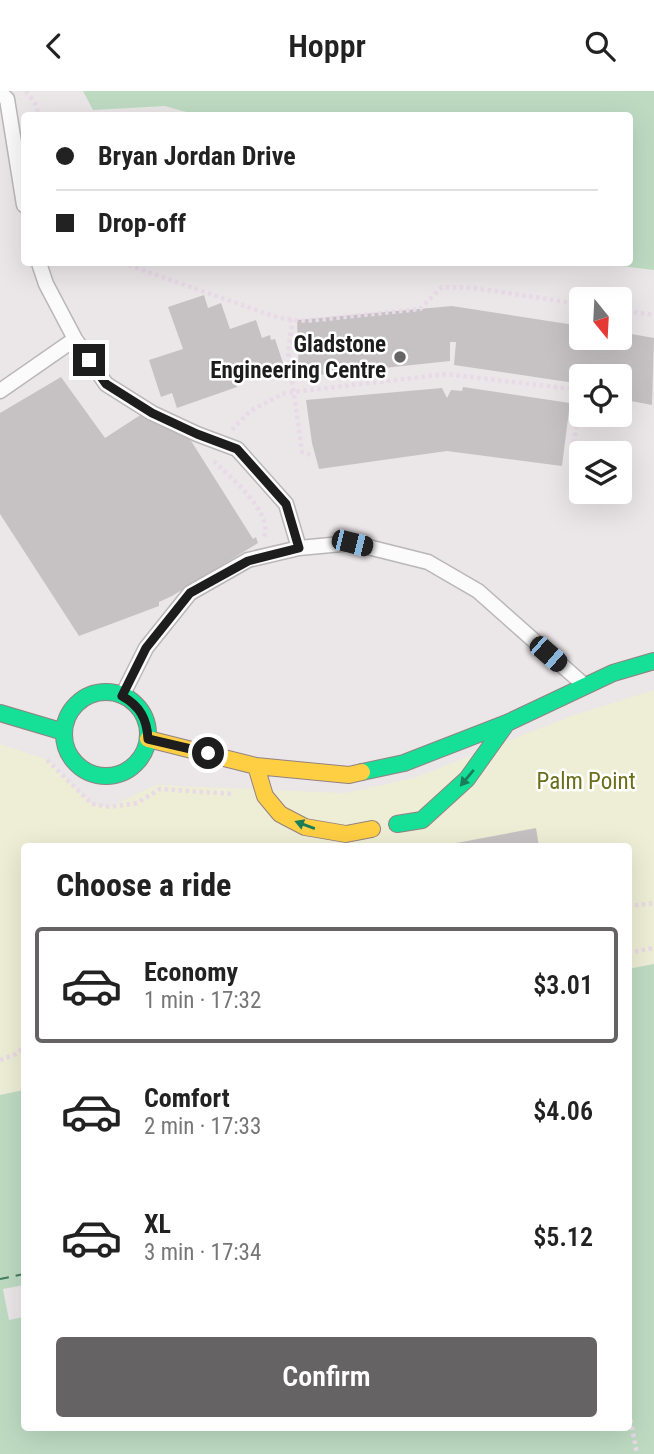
<!DOCTYPE html>
<html lang="en">
<head>
<meta charset="utf-8">
<style>
  :root { --surface:#fff; --page:#f2f2f2; --text:#222; --muted:#767676; --line:#e0e0e0; --accent:#656364 }
  body { margin:0; font-family:"Roboto Condensed",sans-serif; background:var(--page); color:var(--text); height:100vh; display:flex; flex-direction:column; font-size:26px; white-space:nowrap }
  * { box-sizing:border-box; margin:0 }
  p { font-size:23px; color:var(--muted) }
  .icon { flex:none; width:38px; height:38px; fill:none; stroke:currentColor; stroke-width:2; stroke-linecap:round; stroke-linejoin:round }
  .map { position:relative; flex:1; overflow:hidden }
  .drawer { position:absolute; left:21px; top:752px; width:611px; height:588px; display:flex; flex-direction:column; background:var(--surface); border-radius:7px; box-shadow:0 7px 28px #0002 }
  .drawer>* { flex:none }
  .top-card { position:absolute; left:21px; top:21px; width:612px; height:154px; border-radius:7px; box-shadow:0 7px 28px #0002; display:grid; align-content:center; height:154px; padding:0 35px; background:var(--surface) }
  .needle { width:46px; rotate:162deg }
  .buttons { position:absolute; left:569px; top:196px; display:grid; gap:14px }
  .buttons a { display:grid; place-items:center; width:63px; height:63px; border-radius:7px; background:var(--surface); box-shadow:0 7px 28px #0002; font-size:35px }
  .end { position:absolute; width:32px; height:32px; margin:-16px; border:9px solid #1d1d1d; background:#fff; box-shadow:0 0 0 4px #fff }
  .from { border-radius:50% }
  .car { position:absolute; width:21px; height:42px; margin:-21px -10px; border-radius:9px; box-shadow:0 0 5px 2px #0007; background:linear-gradient(#222 24%,#8ab4d8 0 40%,#222 0 76%,#8ab4d8 0 86%,#222 0) }
  .top-card b { display:flex; align-items:center; gap:24px; height:66px; font-size:26px }
  .top-card b+b { border-top:2px solid var(--line) }
  .top-card i { width:18px; height:18px; background:var(--text) }
  ul { padding:0; list-style:none }
  li { display:flex; align-items:center; gap:21px; height:116px; margin:0 14px 10px; padding:0 21px; border:4px solid transparent; border-radius:7px }
  li div { flex:1 }
  li b { display:block; font-size:26px }
  li em { font-style:normal; font-weight:600 }
  li.current { border-color:var(--accent) }
  li>.icon { width:63px; height:63px; stroke-width:1.5 }
  h2 { padding:0 35px; font-size:32px; line-height:84px }
  .button { display:flex; gap:14px; margin-top:auto; padding:14px 35px }
  .button a { flex:1; height:80px; border-radius:7px; background:var(--accent); color:#fff; font-size:28px; font-weight:600; line-height:80px; text-align:center }
  header { display:flex; justify-content:space-between; align-items:center; height:91px; padding:0 35px; background:var(--surface); font-size:32px; font-weight:600 }
  .map>svg:first-child { display:block }
</style>
</head>
<body>
<header><svg class="icon" aria-label="back" viewBox="0 0 24 24"><path d="M15 5l-7 7 7 7"/></svg>Hoppr<svg class="icon" aria-label="search" viewBox="0 0 24 24"><circle cx="10" cy="10" r="6"/><path d="M15 15l6 6"/></svg></header>
<div class="map">
<svg width="654" height="1363" viewBox="0 0 654 1363">
  <rect width="100%" height="100%" fill="#ebe6e8"/>
  <path fill="#eeedd5" d="M 654,599 L 654,873 L 628,878 L 628,756 L 24,756 L 24,999 L 0,1004 L 0,653 L 48,669 L 92,713 L 110,716 L 156,694 L 345,702 L 414,687 L 571,625 Z"/>
  <path fill="#bedbc2" d="M 83,0 L 654,0 L 654,179 L 596,172 L 630,172 L 630,24 L 197,24 L 165,15 L 93,19 Z
    M 654,873 L 654,1363 L 0,1363 L 0,1004 L 24,999 L 24,1337 L 628,1337 L 628,878 Z"/>
  <path fill="#ebe6e8" d="M 24,1194 L 24,1226 L 9,1229 L 3,1198 Z"/>
  <g fill="none" stroke-linecap="round" stroke-linejoin="round">
    <path stroke="#457d5e" stroke-width="2" stroke-dasharray="9 7" stroke-linecap="butt" d="M 0,1188 L 24,1183"/>
  </g>
  <path fill="#c6c2c4" d="M 204,204 L 208,217 L 221,212 L 230,238 L 256,229 L 262,247 L 270,244 L 271,249 L 275,248 L 284,275 L 283,278 L 236,293 L 237,296 L 177,317 L 172,302 L 161,306 L 149,269 L 183,258 L 168,216 Z
    M 452,215 L 581,235 L 581,247 L 620,247 L 620,241 L 654,247 L 652,314 L 620,308 L 620,285 L 596,285 L 588,283 L 589,278 L 577,276 L 575,292 L 454,274 L 456,251 L 450,251 L 450,270 L 299,286 L 297,229 Z
    M 61,286 L 105,347 L 145,321 L 188,345 L 253,448 L 256,446 L 258,452 L 172,505 L 159,511 L 159,515 L 79,545 L 0,423 L 0,322 Z
    M 463,296 L 570,312 L 562,375 L 447,360 L 319,378 L 312,352 L 306,309 L 442,297 L 447,307 L 451,299 L 462,300 Z
    M 536,737 L 539,756 L 440,756 L 440,755 Z"/>
  <g fill="none" stroke-linecap="round" stroke-linejoin="round">
    <g stroke="#bab7b8" stroke-width="17">
      <path id="lane" d="M 0,2 L 7,8 L 24,114
        M 39,172 L 46,193 L 75,248 L 106,293 L 152,322 L 197,343 L 237,358 L 286,413 L 299,457
        M 0,300 L 75,248
        M 122,605 L 146,557 L 190,502 L 248,469 L 299,457 L 352,452 L 428,471 L 478,500 L 583,593"/>
    </g>
    <g stroke="#938182" stroke-width="18">
      <path id="fast" d="M64 643a42 42 0 1 1 84 0a42 42 0 1 1-84 0Z
        M 0,622 L 64,641
        M 362,681 L 404,672 L 507,632 L 613,582 L 654,570
        M 397,733 L 422,729 L 467,688 L 507,632"/>
    </g>
    <g stroke="#938182" stroke-width="18">
      <path id="slow" d="M 148,648 L 256,675 L 349,684 L 362,681
        M 256,675 L 265,705 L 280,723 L 305,736 L 346,743 L 372,738"/>
    </g>
    <path stroke="#e8dae7" stroke-width="4.5" stroke-dasharray="3.5 3.5" stroke-linecap="butt" d="M 26,0 L 37,15 L 38,24
      M 122,172 L 279,227 L 306,230 L 420,218 L 442,196 L 474,197 L 581,213
      M 620,219 L 654,224
      M 290,228 L 292,234 L 288,261 L 302,361 L 314,365
      M 232,339 L 250,320 L 285,302 L 446,283 L 581,299
      M 574,352 L 581,301
      M 214,370 C 230,387 273,420 264,446
      M 47,669 L 92,713 L 110,716 L 137,712 L 160,698 L 233,703
      M 628,815 L 654,812
      M 628,862 L 654,857
      M 0,969 L 16,963 L 24,956
      M 628,1315 L 637,1363"/>
    <use href="#lane" stroke="#fcfbfc" stroke-width="14"/>
    <use href="#fast" stroke="#16e098" stroke-width="16"/>
    <use href="#slow" stroke="#ffcf43" stroke-width="16"/>
  </g>
  <defs><path id="oneway-solid" d="M-6-.8H1V-3.2L6.5 0L1 3.2V.8H-6Z" transform="scale(1.75)"/></defs>
  <g fill="#1a7e5a">
    <use href="#oneway-solid" transform="translate(467 687) rotate(130)"/>
    <use href="#oneway-solid" transform="translate(305 734) rotate(-160)"/>
  </g>
  <g fill="none" stroke-linecap="round" stroke-linejoin="round">
    <path stroke="#1d1d1d" stroke-width="9" d="M 89,269 L 106,293 L 152,322 L 197,343 L 237,358 L 286,413 L 299,457 L 248,470 L 190,502 L 146,557 L 122,605 C 140,615 147,628 148,648 L 208,662"/>
  </g>
  <circle fill="#656364" stroke="#fff" stroke-width="2.5" cx="400" cy="266" r="7"/>
  <g text-anchor="middle" stroke-width="5" stroke-linejoin="round" paint-order="stroke">
    <g font-size="23" font-weight="bold" fill="#1d1d1d" stroke="#fff" text-anchor="end">
      <text x="386" y="261">Gladstone<tspan x="386" dy="26">Engineering Centre</tspan></text>
    </g>
    <g font-size="23" fill="#6b6e19" stroke="#fff">
      <text x="586" y="698">Palm Point</text>
    </g>
  </g>
</svg>
<div class="buttons">
<a><svg class="needle" viewBox="-14 -14 28 28"><path d="M0-13l5 13h-10z" fill="#e53935"/><path d="M0 13l5-13h-10z" fill="#767676"/></svg></a>
<a><svg class="icon" aria-label="locate" viewBox="0 0 24 24"><circle cx="12" cy="12" r="6"/><path d="M12 2v4M12 18v4M2 12h4M18 12h4"/></svg></a>
<a><svg class="icon" aria-label="layers" viewBox="0 0 24 24"><path d="M12 4l9 5-9 5-9-5zM3 14l9 5 9-5"/></svg></a>
</div>
<i class="end from" style="left:208px;top:662px"></i>
<i class="end" style="left:89px;top:269px"></i>
<i class="car" style="left:352px;top:452px;rotate:104deg"></i>
<i class="car" style="left:548px;top:563px;rotate:131deg"></i>
<div class="top-card">
<b><i class="from"></i>Bryan Jordan Drive</b>
<b><i></i>Drop-off</b>
</div>
<section class="drawer">
<h2>Choose a ride</h2>
<ul>
<li class="current"><svg class="icon" aria-label="car" viewBox="0 0 24 24"><path d="M5 17H2v-5l4-1 3-4h7l3 4 3 1v5h-3M9 17h6M6 11h13"/><circle cx="7" cy="17" r="2"/><circle cx="17" cy="17" r="2"/></svg><div><b>Economy</b><p>1 min · 17:32</p></div><em>$3.01</em></li>
<li><svg class="icon" aria-label="car" viewBox="0 0 24 24"><path d="M5 17H2v-5l4-1 3-4h7l3 4 3 1v5h-3M9 17h6M6 11h13"/><circle cx="7" cy="17" r="2"/><circle cx="17" cy="17" r="2"/></svg><div><b>Comfort</b><p>2 min · 17:33</p></div><em>$4.06</em></li>
<li><svg class="icon" aria-label="car" viewBox="0 0 24 24"><path d="M5 17H2v-5l4-1 3-4h7l3 4 3 1v5h-3M9 17h6M6 11h13"/><circle cx="7" cy="17" r="2"/><circle cx="17" cy="17" r="2"/></svg><div><b>XL</b><p>3 min · 17:34</p></div><em>$5.12</em></li>
</ul>
<div class="button"><a>Confirm</a></div>
</section>
</div>
</body>
</html>
